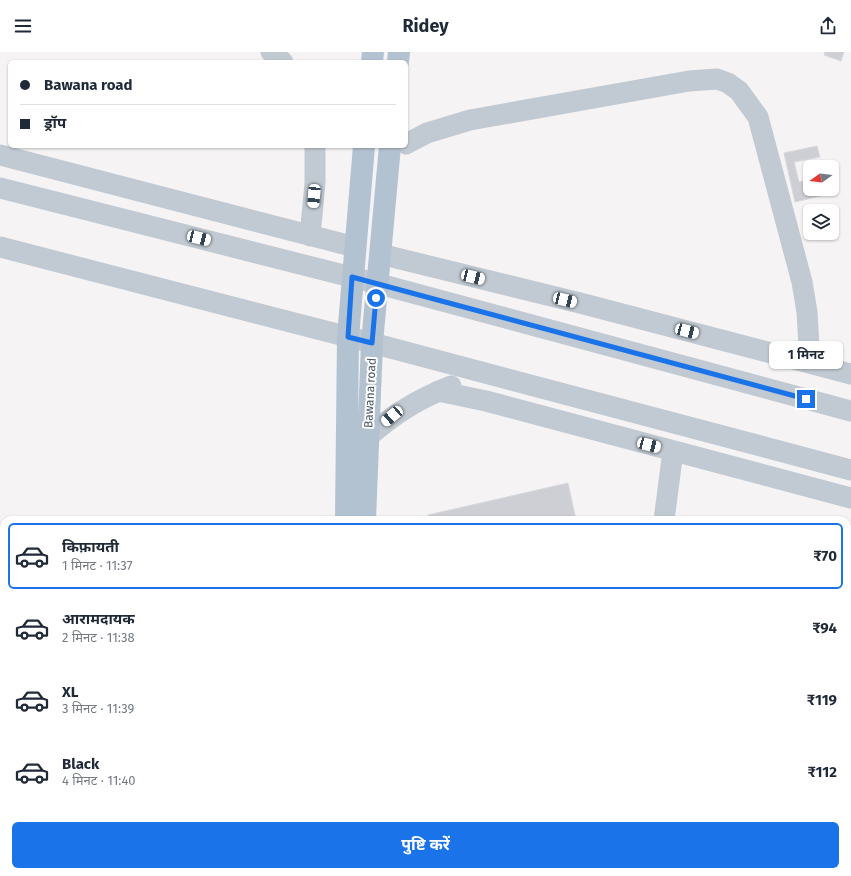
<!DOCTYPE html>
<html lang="hi">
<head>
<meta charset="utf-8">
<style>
  :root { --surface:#fff; --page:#f2f2f3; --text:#1f2937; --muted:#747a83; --line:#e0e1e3; --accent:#1a73e8 }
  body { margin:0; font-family:"Fira Sans","Noto Sans Devanagari",sans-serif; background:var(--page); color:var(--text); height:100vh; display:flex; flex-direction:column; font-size:15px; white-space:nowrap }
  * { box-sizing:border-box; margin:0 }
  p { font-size:13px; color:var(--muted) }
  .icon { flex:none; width:22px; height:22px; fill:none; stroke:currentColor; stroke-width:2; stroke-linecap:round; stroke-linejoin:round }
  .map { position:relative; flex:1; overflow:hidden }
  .side { position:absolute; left:0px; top:464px; width:851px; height:360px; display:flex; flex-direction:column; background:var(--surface); border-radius:12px 12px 0 0; box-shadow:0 1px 3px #0004 }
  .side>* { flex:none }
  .guide { position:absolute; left:8px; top:8px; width:400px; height:88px; border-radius:6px; box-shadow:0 1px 3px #0004; display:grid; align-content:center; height:88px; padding:0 12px; background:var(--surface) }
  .needle { width:26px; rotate:255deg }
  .buttons { position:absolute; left:803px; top:108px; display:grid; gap:8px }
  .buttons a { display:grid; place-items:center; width:36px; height:36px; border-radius:6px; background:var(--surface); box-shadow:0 1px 3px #0004; font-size:20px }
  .end { position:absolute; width:18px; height:18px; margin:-9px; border:5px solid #1a73e8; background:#fff; box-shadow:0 0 0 2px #fff }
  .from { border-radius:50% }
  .bubble { position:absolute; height:28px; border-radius:6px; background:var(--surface); box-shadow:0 1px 3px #0004; font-size:13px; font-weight:700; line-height:28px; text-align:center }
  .car { position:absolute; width:12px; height:24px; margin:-12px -6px; border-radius:5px; box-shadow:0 0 3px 1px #0007; background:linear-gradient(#fff 24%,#345 0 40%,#fff 0 76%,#345 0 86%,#fff 0) }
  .guide b { display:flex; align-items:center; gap:14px; height:38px; font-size:15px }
  .guide b+b { border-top:1px solid var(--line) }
  .guide i { width:10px; height:10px; background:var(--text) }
  ul { padding:7px 0 0; list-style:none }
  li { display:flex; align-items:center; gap:12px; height:66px; margin:0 8px 6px; padding:0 4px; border:2px solid transparent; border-radius:6px }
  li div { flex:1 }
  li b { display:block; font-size:15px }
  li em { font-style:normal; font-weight:700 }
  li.on { border-color:var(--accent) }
  li>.icon { width:36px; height:36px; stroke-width:1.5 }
  .primary-button { display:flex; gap:8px; margin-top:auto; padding:8px 12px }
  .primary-button a { flex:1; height:46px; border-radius:6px; background:var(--accent); color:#fff; font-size:16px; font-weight:700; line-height:46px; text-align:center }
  header { display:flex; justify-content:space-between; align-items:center; height:52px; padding:0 12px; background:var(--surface); font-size:18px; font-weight:700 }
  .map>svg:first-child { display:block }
</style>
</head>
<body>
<header><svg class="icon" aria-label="menu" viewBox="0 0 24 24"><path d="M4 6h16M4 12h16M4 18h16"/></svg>Ridey<svg class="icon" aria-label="share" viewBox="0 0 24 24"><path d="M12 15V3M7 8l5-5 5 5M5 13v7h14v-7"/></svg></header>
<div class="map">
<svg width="851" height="824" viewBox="0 0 851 824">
  <rect width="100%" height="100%" fill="#f5f3f3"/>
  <path fill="#cdcfd5" stroke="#d7d9de" d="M 825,0 L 844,0 L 841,9 L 824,3 Z
    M 817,94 L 820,105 L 794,110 L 799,130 L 810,127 L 810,137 L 827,137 L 828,142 L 795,150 L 784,101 Z
    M 568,431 L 576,468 L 505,468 L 504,465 L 490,468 L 429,468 L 428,463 Z
    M 386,820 L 441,820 L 426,824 L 387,824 Z
    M 448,820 L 472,820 L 473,824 L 432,824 Z
    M 472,820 L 520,820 L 521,824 L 473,824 Z
    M 521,820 L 554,820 L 555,824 L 522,824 Z
    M 606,820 L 633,820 L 634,824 L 607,824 Z
    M 635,820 L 668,820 L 653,824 L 636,824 Z"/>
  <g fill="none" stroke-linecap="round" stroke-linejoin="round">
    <path stroke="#c1cad2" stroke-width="21" d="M 271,0 L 283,10
      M 406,92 L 427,81 L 470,68 L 689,29 L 717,27 L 728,31 L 739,39 L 758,65 L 802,230 L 807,260 L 810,311
      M 0,103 L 355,195
      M 0,136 L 383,233 L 851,359
      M 310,184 L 315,131 L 315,94
      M 0,195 L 372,291 L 851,418
      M 380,202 L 580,251 L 851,322
      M 438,339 L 486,349 L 851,446
      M 368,385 C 394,362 418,347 451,334
      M 664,468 L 673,399
      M 0,576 L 4,576
      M 847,631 L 851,630
      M 847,811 L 851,810
      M 91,820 L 92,824
      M 776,820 L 777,824
      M 794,824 L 810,820"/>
    <path stroke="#b3c2d1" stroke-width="22" d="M 372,10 L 373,0
      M 398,10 L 399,0
      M 346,468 L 348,285 L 364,94
      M 365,468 L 372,291 L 390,94
      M 337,824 L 337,820"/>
  </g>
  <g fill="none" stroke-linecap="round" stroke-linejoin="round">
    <path stroke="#1a73e8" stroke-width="5" d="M 376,246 L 372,291 L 348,285 L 352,225 L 806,347"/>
  </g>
  <g text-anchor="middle" stroke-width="4" stroke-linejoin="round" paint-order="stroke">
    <g font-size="12" fill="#4a5661" stroke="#fff">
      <text transform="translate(370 341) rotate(-87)" y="4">Bawana road</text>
    </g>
  </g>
</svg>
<div class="buttons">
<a><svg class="needle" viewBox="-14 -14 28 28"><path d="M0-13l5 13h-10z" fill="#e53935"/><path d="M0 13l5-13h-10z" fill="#747a83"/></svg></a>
<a><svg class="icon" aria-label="layers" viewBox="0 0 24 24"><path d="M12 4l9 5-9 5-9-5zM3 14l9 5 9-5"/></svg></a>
</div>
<i class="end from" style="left:376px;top:246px"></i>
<i class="end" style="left:806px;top:347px"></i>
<div class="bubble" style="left:769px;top:289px;width:74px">1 मिनट</div>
<i class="car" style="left:314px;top:144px;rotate:185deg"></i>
<i class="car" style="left:199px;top:186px;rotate:104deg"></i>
<i class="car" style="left:473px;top:225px;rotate:104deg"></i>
<i class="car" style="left:565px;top:248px;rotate:104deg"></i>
<i class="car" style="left:687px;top:279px;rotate:105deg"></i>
<i class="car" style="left:392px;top:364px;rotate:229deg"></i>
<i class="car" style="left:649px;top:393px;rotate:105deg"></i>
<div class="guide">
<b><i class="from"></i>Bawana road</b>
<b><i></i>ड्रॉप</b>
</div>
<section class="side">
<ul>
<li class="on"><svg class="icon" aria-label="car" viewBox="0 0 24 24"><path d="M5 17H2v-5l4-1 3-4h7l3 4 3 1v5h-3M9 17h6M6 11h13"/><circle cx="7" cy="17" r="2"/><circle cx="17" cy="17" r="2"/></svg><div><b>किफ़ायती</b><p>1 मिनट · 11:37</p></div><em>₹70</em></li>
<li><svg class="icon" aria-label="car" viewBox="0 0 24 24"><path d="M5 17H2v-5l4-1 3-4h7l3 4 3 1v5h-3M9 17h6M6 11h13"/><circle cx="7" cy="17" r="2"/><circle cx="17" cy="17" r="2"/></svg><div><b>आरामदायक</b><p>2 मिनट · 11:38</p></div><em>₹94</em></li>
<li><svg class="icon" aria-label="car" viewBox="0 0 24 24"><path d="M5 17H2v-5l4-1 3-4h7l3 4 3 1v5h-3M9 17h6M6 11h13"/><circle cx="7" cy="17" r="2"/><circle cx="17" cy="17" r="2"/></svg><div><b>XL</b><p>3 मिनट · 11:39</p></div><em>₹119</em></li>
<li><svg class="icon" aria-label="car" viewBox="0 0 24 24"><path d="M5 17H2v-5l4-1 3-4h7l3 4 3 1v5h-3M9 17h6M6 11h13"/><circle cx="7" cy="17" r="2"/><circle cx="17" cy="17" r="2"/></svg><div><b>Black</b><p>4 मिनट · 11:40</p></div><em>₹112</em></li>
</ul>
<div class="primary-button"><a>पुष्टि करें</a></div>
</section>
</div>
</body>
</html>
